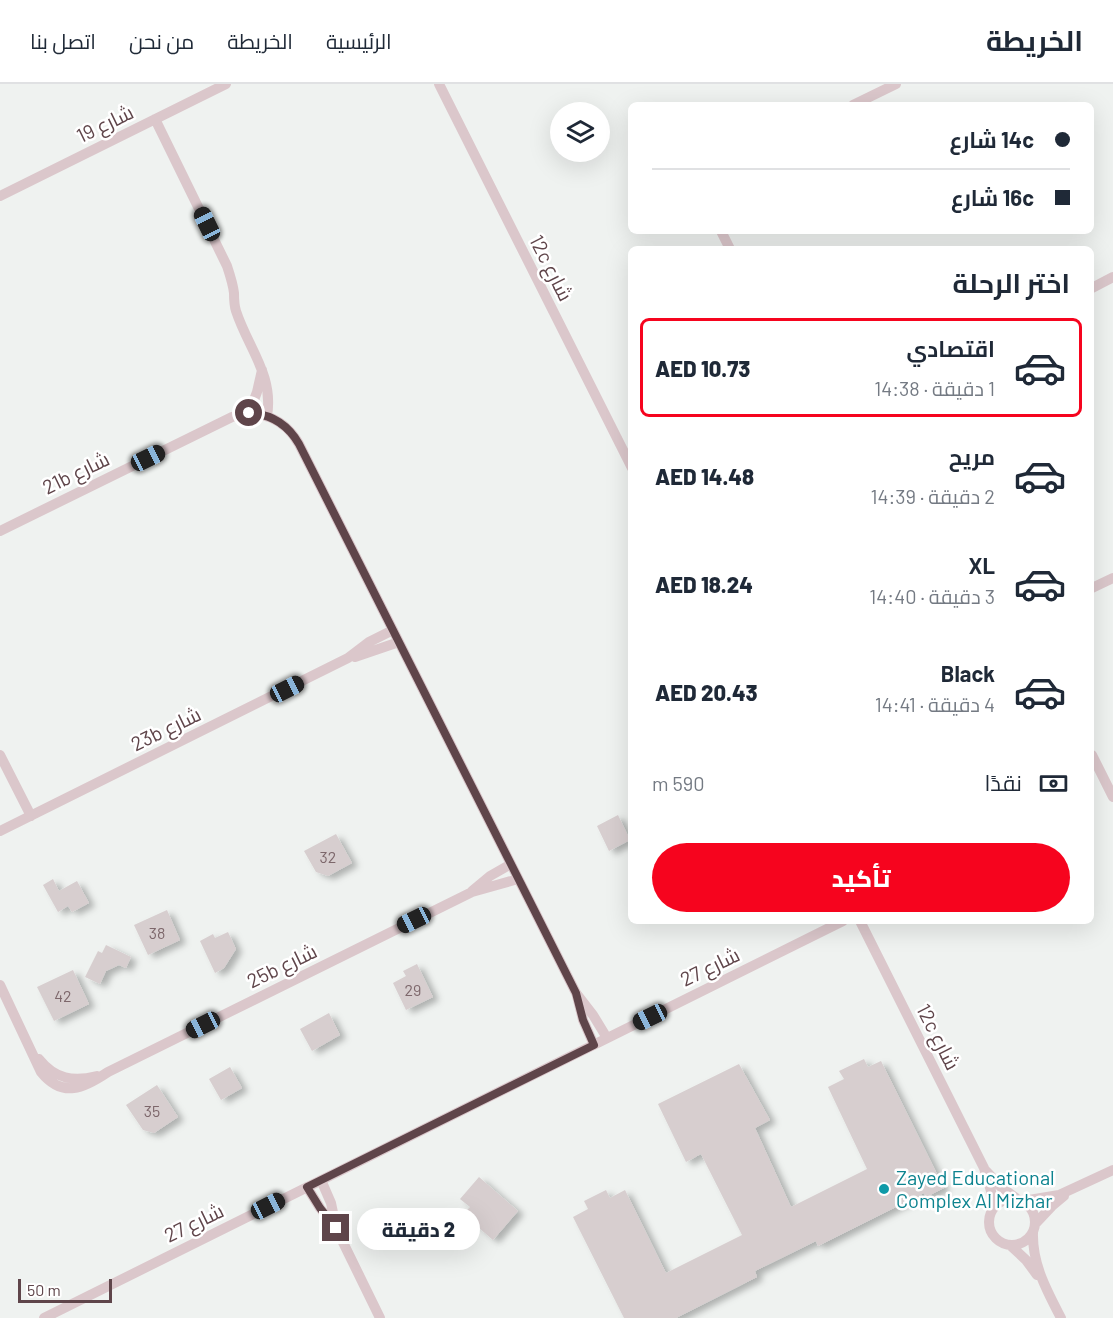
<!DOCTYPE html>
<html lang="ar">
<head>
<meta charset="utf-8">
<style>
  :root { --surface:#fff; --page:#f6f6f7; --text:#1f2937; --muted:#747a83; --line:#e0e1e3; --accent:#f6041e }
  body { margin:0; font-family:Barlow,Cairo,sans-serif; background:var(--page); color:var(--text); direction:rtl; height:100vh; display:flex; flex-direction:column; font-size:22px; white-space:nowrap }
  * { box-sizing:border-box; margin:0 }
  p { font-size:20px; color:var(--muted) }
  .icon { flex:none; width:33px; height:33px; fill:none; stroke:currentColor; stroke-width:2; stroke-linecap:round; stroke-linejoin:round }
  .map { position:relative; flex:1; overflow:hidden; direction:ltr }
  .side { position:absolute; left:628px; top:162px; width:466px; height:678px; display:flex; flex-direction:column; background:var(--surface); border-radius:9px; box-shadow:0 6px 24px #0002; direction:rtl }
  .side>* { flex:none }
  .guide { position:absolute; left:628px; top:18px; width:466px; height:132px; border-radius:9px; box-shadow:0 6px 24px #0002; direction:rtl; display:grid; align-content:center; height:132px; padding:0 24px; background:var(--surface) }
  .fabs { position:absolute; left:550px; top:18px; display:grid; gap:12px }
  .fabs a { display:grid; place-items:center; width:60px; height:60px; border-radius:50%; background:var(--surface); box-shadow:0 6px 24px #0002; font-size:30px }
  .scale { position:absolute; left:18px; bottom:15px; width:94px; box-sizing:border-box; padding-left:6px; border:3px solid #5f454a; border-top:0; font-size:16px; line-height:21px; white-space:nowrap; color:#5f454a; -webkit-text-stroke:4px #fff; paint-order:stroke }
  .end { position:absolute; width:27px; height:27px; margin:-14px; border:8px solid #5f454a; background:#fff; box-shadow:0 0 0 3px #fff }
  .from { border-radius:50% }
  .bubble { position:absolute; height:42px; border-radius:21px; background:var(--surface); box-shadow:0 6px 24px #0002; font-size:20px; font-weight:800; line-height:42px; text-align:center; direction:rtl }
  .car { position:absolute; width:18px; height:36px; margin:-18px -9px; border-radius:8px; box-shadow:0 0 4px 2px #0007; background:linear-gradient(#222 24%,#8ab4d8 0 40%,#222 0 76%,#8ab4d8 0 86%,#222 0) }
  .guide b { display:flex; align-items:center; gap:21px; height:57px; font-size:22px }
  .guide b+b { border-top:2px solid var(--line) }
  .guide i { width:15px; height:15px; background:var(--text) }
  ul { padding:0; list-style:none }
  li { display:flex; align-items:center; gap:18px; height:99px; margin:0 12px 9px; padding:0 12px; border:3px solid transparent; border-radius:9px }
  li div { flex:1 }
  li b { display:block; font-size:22px }
  li em { font-style:normal; font-weight:800 }
  li.current { border-color:var(--accent) }
  li>.icon { width:54px; height:54px; stroke-width:1.5 }
  h2 { padding:0 24px; font-size:27px; line-height:72px }
  .pay { display:flex; align-items:center; gap:15px; height:66px; padding:0 24px; font-size:22px }
  .pay p { margin-inline-start:auto }
  .cta { display:flex; gap:12px; margin-top:auto; padding:12px 24px }
  .cta a { flex:1; height:69px; border-radius:36px; background:var(--accent); color:#fff; font-size:24px; font-weight:800; line-height:69px; text-align:center }
  header { display:flex; align-items:center; gap:36px; box-sizing:border-box; height:84px; padding:0 30px; background:var(--surface); border-bottom:2px solid var(--line) }
  header strong { font-size:28px }
  nav { display:flex; gap:33px; margin-inline-start:auto; font-size:21px }
  .map>svg:first-child { display:block }
</style>
</head>
<body>
<header>
<strong>الخريطة</strong>
<nav><a>الرئيسية</a><a>الخريطة</a><a>من نحن</a><a>اتصل بنا</a></nav>
</header>
<div class="map">
<svg width="1113" height="1234" viewBox="0 0 1113 1234">
  <defs>
    <filter id="shadow"><feDropShadow dx="6" dy="3.5" stdDeviation="3" flood-color="#0004"/></filter>
  </defs>
  <rect width="100%" height="100%" fill="#eff2f0"/>
  <path fill="#d7cecf" filter="url(#shadow)" d="M 618,731 L 630,756 L 609,767 L 597,742 Z
    M 336,750 L 352,779 L 328,792 L 316,788 L 304,767 Z
    M 53,795 L 59,807 L 77,797 L 89,819 L 72,828 L 68,822 L 58,828 L 43,801 Z
    M 167,826 L 180,856 L 148,871 L 134,841 Z
    M 228,848 L 236,865 L 224,884 L 215,889 L 200,857 L 213,850 L 215,854 Z
    M 106,861 L 131,873 L 126,884 L 119,881 L 106,887 L 100,900 L 85,893 L 98,867 L 102,869 Z
    M 417,880 L 433,913 L 406,926 L 393,899 L 406,892 L 403,887 Z
    M 73,886 L 89,920 L 54,937 L 37,903 Z
    M 329,929 L 340,951 L 312,967 L 300,945 Z
    M 864,975 L 868,983 L 881,977 L 944,1104 L 926,1113 L 924,1109 L 818,1162 L 816,1157 L 755,1187 L 757,1193 L 676,1234 L 624,1234 L 573,1133 L 588,1125 L 584,1117 L 606,1106 L 610,1114 L 625,1106 L 666,1189 L 742,1151 L 701,1070 L 686,1078 L 658,1020 L 739,980 L 770,1036 L 755,1044 L 791,1123 L 867,1085 L 828,1003 L 844,995 L 839,987 Z
    M 230,983 L 242,1004 L 221,1016 L 209,995 Z
    M 157,1001 L 178,1033 L 154,1049 L 143,1046 L 126,1021 Z
    M 479,1093 L 518,1127 L 493,1156 L 463,1130 L 470,1123 L 460,1115 Z"/>
  <g fill="none" stroke-linecap="round" stroke-linejoin="round">
    <path stroke="#dbc7cb" stroke-width="10" d="M 439,0 L 632,384
      M 853,21 L 896,0
      M 155,35 L 227,182 C 230,191 233,200 234,209 C 234,216 234,221 236,227 C 248,264 274,291 267,332
      M 0,112 L 226,0
      M 721,147 L 730,165
      M 1092,204 L 1113,193
      M 249,329 L 257,308 L 262,286
      M 0,447 L 232,333 C 260,324 285,335 299,360 L 576,909 L 593,931 L 607,954
      M 1092,504 L 1113,494
      M 355,573 L 399,558
      M 0,671 L 31,732
      M 1092,671 L 1113,713
      M 0,747 L 348,574 L 369,558 L 393,546
      M 472,807 L 490,792 L 511,780
      M 860,837 L 984,1084 L 991,1107 L 993,1124
      M 0,901 L 41,988 C 63,1015 84,1004 108,988 L 472,808 L 518,795
      M 577,912 L 583,936 L 594,961
      M 39,975 C 55,995 73,998 97,992
      M 986,1087 L 1001,1103 L 1016,1114
      M 321,1096 L 331,1119 L 336,1143
      M 307,1103 L 320,1124 L 336,1144 L 380,1234
      M989 1138a23 23 0 1 1 46 0a23 23 0 1 1-46 0Z
      M 1023,1117 L 1059,1111 L 1113,1086
      M 1036,1139 L 1052,1122 L 1064,1112
      M 1033,1149 C 1032,1180 1047,1207 1061,1234
      M 1010,1161 L 1026,1176 L 1037,1191
      M 44,1234 L 843,837"/>
  </g>
  <g fill="none" stroke-linecap="round" stroke-linejoin="round">
    <path stroke="#5f454a" stroke-width="8" d="M 249,329 C 271,330 288,341 299,360 L 576,909 L 583,936 L 594,961 L 307,1103 L 320,1124 L 336,1144"/>
  </g>
  <circle fill="#0f9aa8" stroke="#fff" stroke-width="2" cx="884" cy="1105" r="6"/>
  <g text-anchor="middle" stroke-width="5" stroke-linejoin="round" paint-order="stroke">
    <g font-size="16" fill="#7d676b">
      <text x="328" y="779">32</text>
      <text x="157" y="855">38</text>
      <text x="413" y="912">29</text>
      <text x="63" y="918">42</text>
      <text x="152" y="1033">35</text>
    </g>
    <g font-size="20" fill="#5f454a" stroke="#fff">
      <text transform="translate(105 40) rotate(-26)" y="7">شارع 19</text>
      <text transform="translate(551 184) rotate(63)" y="7">12c شارع</text>
      <text transform="translate(76 389) rotate(-26)" y="7">21b شارع</text>
      <text transform="translate(166 645) rotate(-26)" y="7">23b شارع</text>
      <text transform="translate(282 882) rotate(-26)" y="7">25b شارع</text>
      <text transform="translate(710 883) rotate(-26)" y="7">شارع 27</text>
      <text transform="translate(938 953) rotate(63)" y="7">12c شارع</text>
      <text transform="translate(194 1139) rotate(-26)" y="7">شارع 27</text>
    </g>
    <g font-size="20" fill="#0d838f" stroke="#fff" text-anchor="start">
      <text x="896" y="1101">Zayed Educational<tspan x="896" dy="23">Complex Al Mizhar</tspan></text>
    </g>
  </g>
</svg>
<div class="fabs">
<a><svg class="icon" aria-label="layers" viewBox="0 0 24 24"><path d="M12 4l9 5-9 5-9-5zM3 14l9 5 9-5"/></svg></a>
</div>
<div class="scale">50 m</div>
<i class="end from" style="left:249px;top:329px"></i>
<i class="end" style="left:336px;top:1144px"></i>
<div class="bubble" style="left:357px;top:1124px;width:123px">2 دقيقة</div>
<i class="car" style="left:207px;top:140px;rotate:334deg"></i>
<i class="car" style="left:148px;top:374px;rotate:64deg"></i>
<i class="car" style="left:287px;top:605px;rotate:63deg"></i>
<i class="car" style="left:414px;top:836px;rotate:244deg"></i>
<i class="car" style="left:650px;top:933px;rotate:244deg"></i>
<i class="car" style="left:203px;top:941px;rotate:243deg"></i>
<i class="car" style="left:268px;top:1122px;rotate:63deg"></i>
<div class="guide">
<b><i class="from"></i>14c شارع</b>
<b><i></i>16c شارع</b>
</div>
<section class="side">
<h2>اختر الرحلة</h2>
<ul>
<li class="current"><svg class="icon" aria-label="car" viewBox="0 0 24 24"><path d="M5 17H2v-5l4-1 3-4h7l3 4 3 1v5h-3M9 17h6M6 11h13"/><circle cx="7" cy="17" r="2"/><circle cx="17" cy="17" r="2"/></svg><div><b>اقتصادي</b><p>1 دقيقة · 14:38</p></div><em>AED 10.73</em></li>
<li><svg class="icon" aria-label="car" viewBox="0 0 24 24"><path d="M5 17H2v-5l4-1 3-4h7l3 4 3 1v5h-3M9 17h6M6 11h13"/><circle cx="7" cy="17" r="2"/><circle cx="17" cy="17" r="2"/></svg><div><b>مريح</b><p>2 دقيقة · 14:39</p></div><em>AED 14.48</em></li>
<li><svg class="icon" aria-label="car" viewBox="0 0 24 24"><path d="M5 17H2v-5l4-1 3-4h7l3 4 3 1v5h-3M9 17h6M6 11h13"/><circle cx="7" cy="17" r="2"/><circle cx="17" cy="17" r="2"/></svg><div><b>XL</b><p>3 دقيقة · 14:40</p></div><em>AED 18.24</em></li>
<li><svg class="icon" aria-label="car" viewBox="0 0 24 24"><path d="M5 17H2v-5l4-1 3-4h7l3 4 3 1v5h-3M9 17h6M6 11h13"/><circle cx="7" cy="17" r="2"/><circle cx="17" cy="17" r="2"/></svg><div><b>Black</b><p>4 دقيقة · 14:41</p></div><em>AED 20.43</em></li>
</ul>
<div class="pay"><svg class="icon" aria-label="cash" viewBox="0 0 24 24"><path d="M3 7h18v10H3z"/><circle cx="12" cy="12" r="2"/></svg>نقدًا<p>590 m</p></div>
<div class="cta"><a>تأكيد</a></div>
</section>
</div>
</body>
</html>
